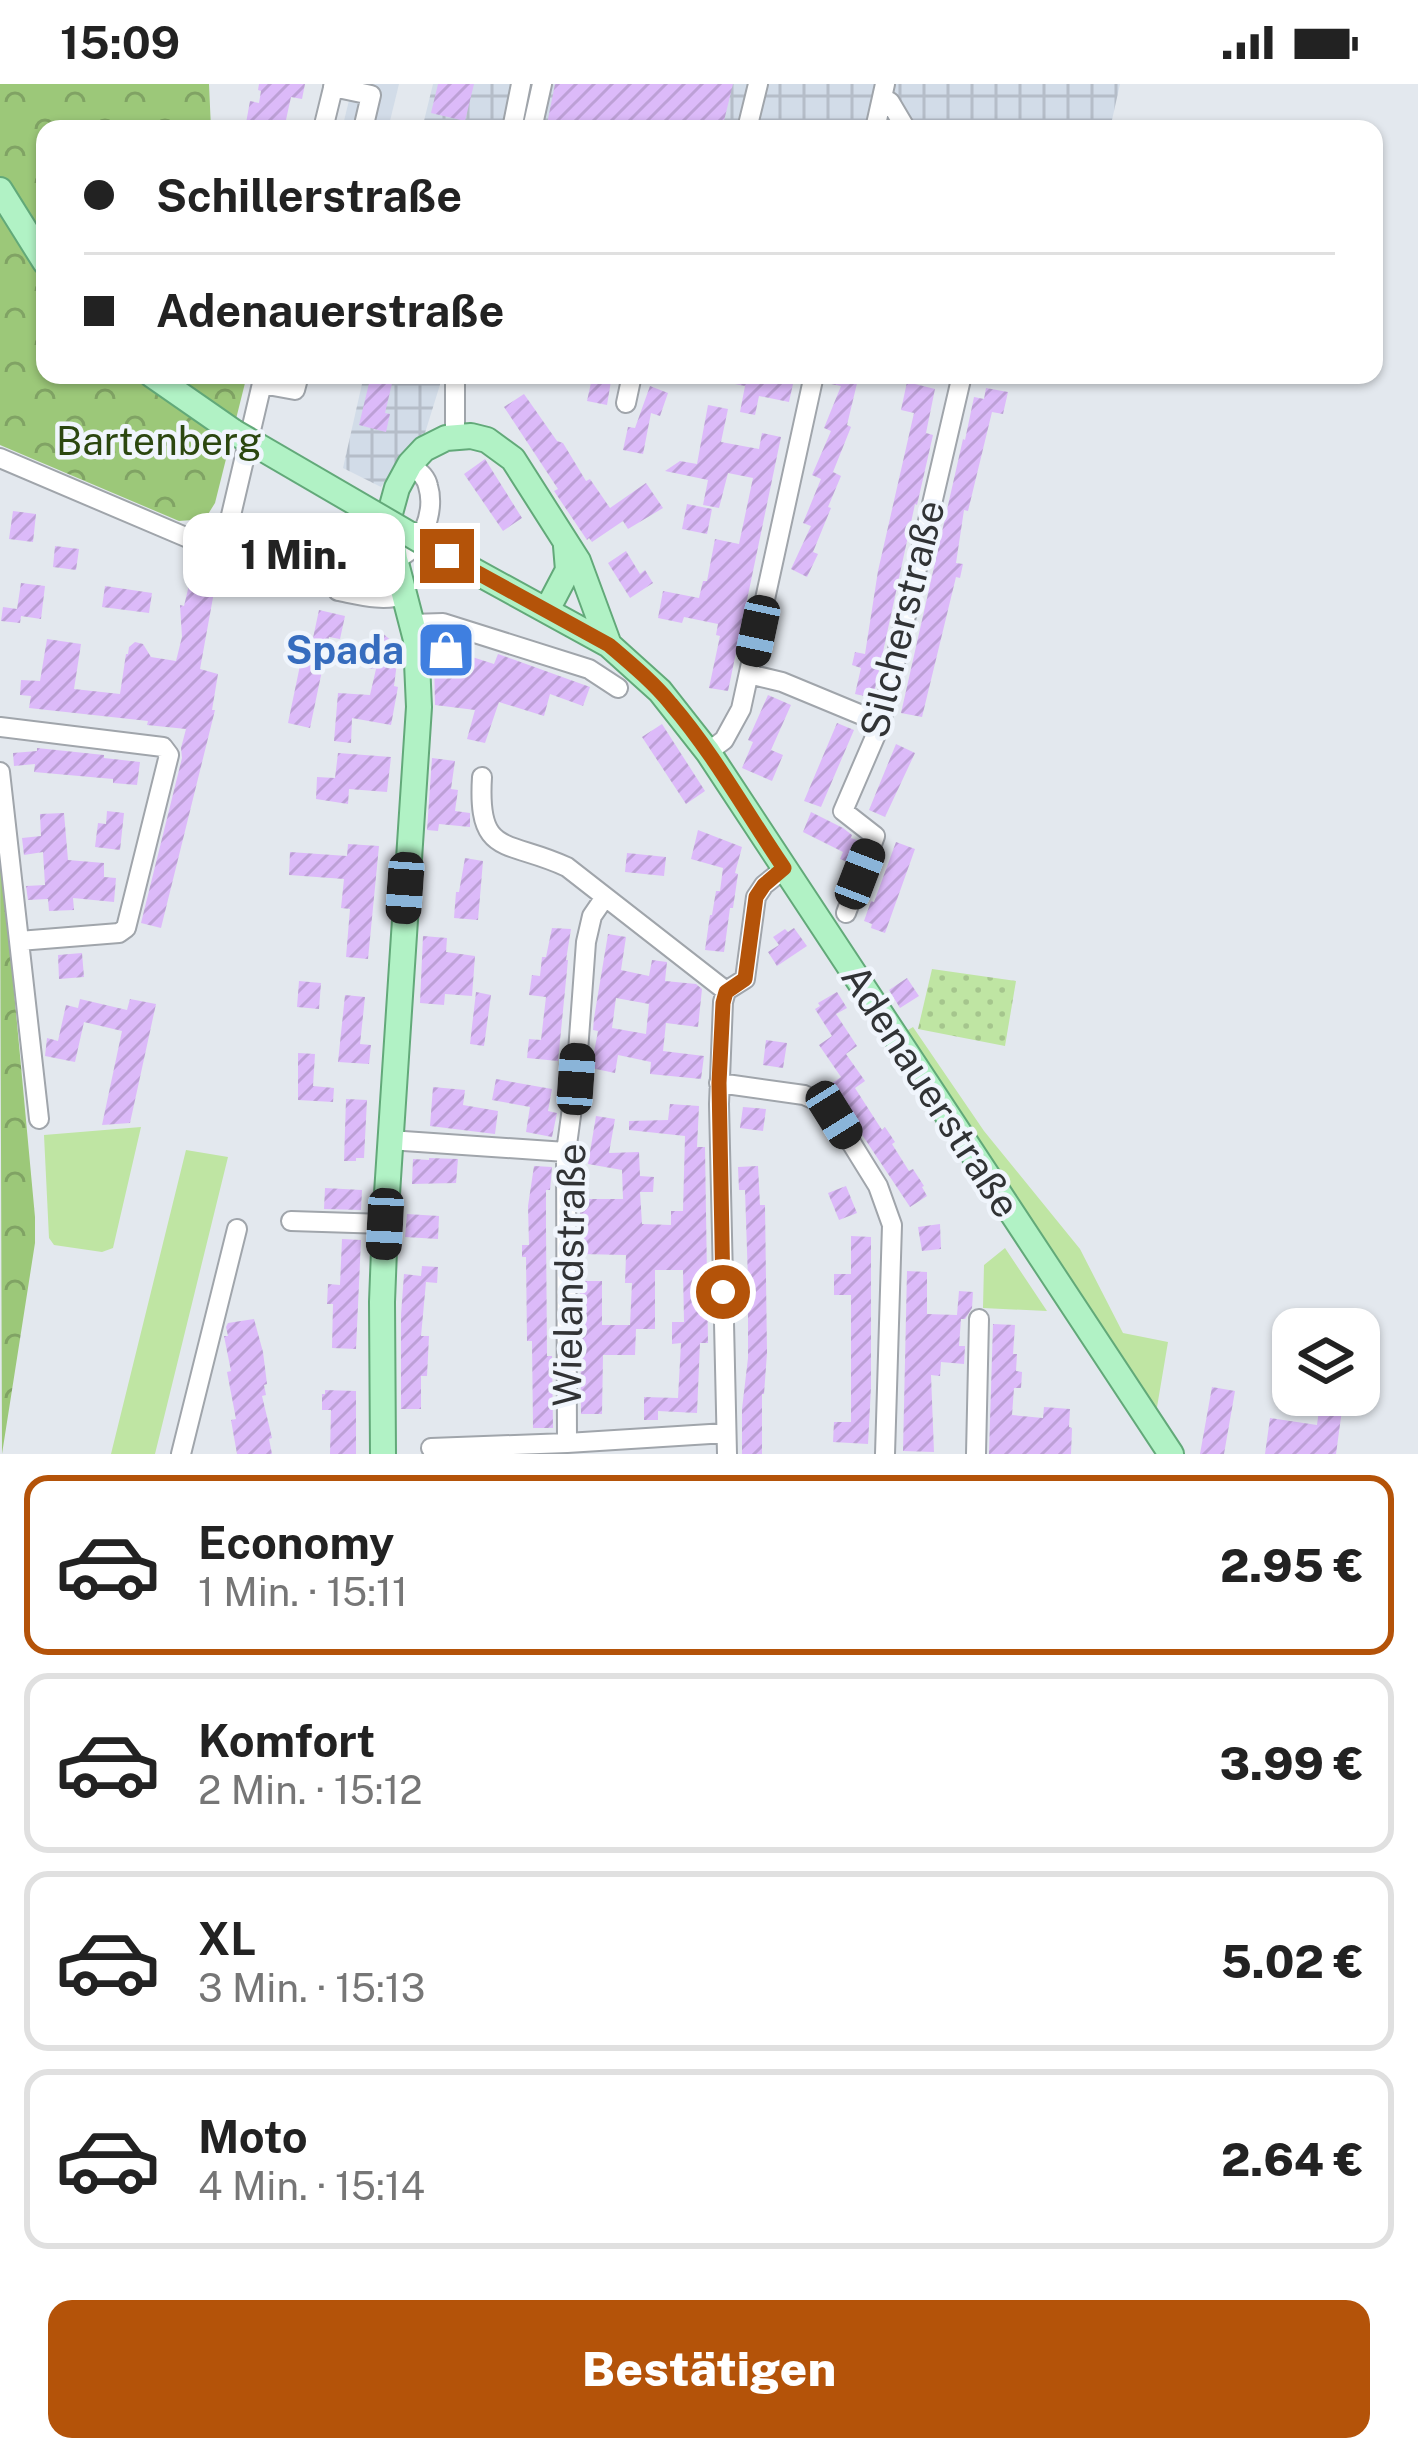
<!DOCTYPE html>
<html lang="de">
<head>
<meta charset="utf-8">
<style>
  :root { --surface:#fff; --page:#f6f6f6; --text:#222; --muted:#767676; --line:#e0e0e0; --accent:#b45309 }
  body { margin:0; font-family:"Public Sans",sans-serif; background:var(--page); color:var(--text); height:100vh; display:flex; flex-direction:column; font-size:45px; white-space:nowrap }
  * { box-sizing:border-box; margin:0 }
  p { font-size:39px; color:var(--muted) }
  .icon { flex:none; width:66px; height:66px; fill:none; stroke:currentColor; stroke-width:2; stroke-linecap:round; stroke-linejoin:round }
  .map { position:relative; height:1370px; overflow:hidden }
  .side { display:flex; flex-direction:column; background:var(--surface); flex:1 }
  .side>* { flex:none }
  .banner { position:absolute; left:36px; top:36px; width:1347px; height:264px; border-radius:24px; box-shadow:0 3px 9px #0004; display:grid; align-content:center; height:264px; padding:0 48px; background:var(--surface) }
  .tools { position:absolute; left:1272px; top:1224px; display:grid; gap:24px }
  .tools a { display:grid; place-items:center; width:108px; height:108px; border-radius:24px; background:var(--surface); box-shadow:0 3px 9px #0004; font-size:60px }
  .end { position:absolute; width:54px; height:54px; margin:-27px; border:15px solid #b45309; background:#fff; box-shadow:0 0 0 6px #fff }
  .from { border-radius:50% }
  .bubble { position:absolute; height:84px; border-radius:24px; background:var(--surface); box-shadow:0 3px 9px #0004; font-size:39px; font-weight:800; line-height:84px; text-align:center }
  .car { position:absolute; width:36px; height:72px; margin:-36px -18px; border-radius:15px; box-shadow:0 0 9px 3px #0007; background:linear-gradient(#222 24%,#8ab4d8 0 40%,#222 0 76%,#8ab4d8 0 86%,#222 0) }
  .banner b { display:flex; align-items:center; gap:42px; height:114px; font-size:45px }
  .banner b+b { border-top:3px solid var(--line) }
  .banner i { width:30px; height:30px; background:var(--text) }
  ul { padding:21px 0 0; list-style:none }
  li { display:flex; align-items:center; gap:36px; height:180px; margin:0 24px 18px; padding:0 24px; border:6px solid var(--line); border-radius:24px }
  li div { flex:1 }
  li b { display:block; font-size:45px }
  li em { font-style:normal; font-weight:800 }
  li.active { border-color:var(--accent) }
  li>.icon { width:108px; height:108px; stroke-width:1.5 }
  .button { display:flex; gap:24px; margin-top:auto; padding:24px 48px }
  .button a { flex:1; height:138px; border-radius:24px; background:var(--accent); color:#fff; font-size:48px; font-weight:800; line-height:138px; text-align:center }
  .status { display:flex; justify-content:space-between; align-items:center; height:84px; padding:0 60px; background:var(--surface); direction:ltr }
  .status svg { height:33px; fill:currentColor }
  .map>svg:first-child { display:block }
</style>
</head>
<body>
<div class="status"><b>15:09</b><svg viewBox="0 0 49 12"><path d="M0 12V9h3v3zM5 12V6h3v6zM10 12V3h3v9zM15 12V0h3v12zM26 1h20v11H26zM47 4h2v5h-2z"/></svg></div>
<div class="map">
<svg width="1418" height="1370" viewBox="0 0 1418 1370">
  <defs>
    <pattern id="industrial-grid" width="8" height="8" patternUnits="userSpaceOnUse" patternTransform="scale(3)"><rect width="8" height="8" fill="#d2dce8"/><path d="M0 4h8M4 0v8" fill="none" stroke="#b5bdc8"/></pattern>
    <pattern id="forest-crowns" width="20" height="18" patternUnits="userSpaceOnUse" patternTransform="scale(3)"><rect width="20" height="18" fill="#9cc879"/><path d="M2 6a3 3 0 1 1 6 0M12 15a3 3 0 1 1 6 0" fill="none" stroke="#80a364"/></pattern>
    <pattern id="garden-dots" width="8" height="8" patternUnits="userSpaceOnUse" patternTransform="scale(3)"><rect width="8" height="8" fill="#bfe5a3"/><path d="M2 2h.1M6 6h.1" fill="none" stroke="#a5c58d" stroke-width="1.8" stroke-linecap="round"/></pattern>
    <pattern id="building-hatch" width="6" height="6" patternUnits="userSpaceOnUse" patternTransform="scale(3)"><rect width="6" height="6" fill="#dcbaf9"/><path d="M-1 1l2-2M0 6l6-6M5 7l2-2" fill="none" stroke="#bda0d6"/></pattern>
  </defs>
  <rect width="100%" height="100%" fill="#e3e8ee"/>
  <path fill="#d2dce8" d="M 353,0 L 399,0 L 388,45 L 342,45 Z"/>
  <path fill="url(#industrial-grid)" d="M 433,0 L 1120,0 L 1110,45 L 422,45 Z
    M 364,291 L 443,291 L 425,349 L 401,373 L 381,403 L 343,384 Z"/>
  <path fill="#bfe5a3" d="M 913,943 L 984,1047 L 1080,1165 L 1123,1249 L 1168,1258 L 1156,1329 L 903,949 Z
    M 141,1043 L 113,1164 L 102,1168 L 54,1161 L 49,1154 L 44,1051 Z
    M 186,1066 L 228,1073 L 155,1370 L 111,1370 Z
    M 1005,1164 L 1047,1227 L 983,1224 L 984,1181 Z"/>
  <path fill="url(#forest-crowns)" d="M 0,0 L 209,0 L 211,45 L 45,45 L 45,291 L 247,291 L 215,419 L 205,435 L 179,437 L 0,361 Z
    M 0,756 L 35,1133 L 35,1159 L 2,1370 Z"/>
  <path fill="url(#garden-dots)" d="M 932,885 L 1016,897 L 1005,962 L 918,945 Z"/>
  <path fill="url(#building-hatch)" fill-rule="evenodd" d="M 259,0 L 305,0 L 302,15 L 291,13 L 284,45 L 246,39 L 250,17 L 259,19 L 261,7 L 258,6 Z
    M 438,0 L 474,0 L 465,37 L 431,29 Z
    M 555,0 L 733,0 L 722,45 L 546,45 Z
    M 371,291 L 394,291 L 385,329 L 390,330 L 386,348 L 359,341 Z
    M 721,291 L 795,291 L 789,318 L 759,312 L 755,331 L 740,328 L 745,302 L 720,297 Z
    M 827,291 L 859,291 L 847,341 L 851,343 L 833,388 L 841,392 L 828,423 L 831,424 L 813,468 L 818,470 L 807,493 L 791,485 L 811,442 L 803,439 L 821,395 L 812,391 L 831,347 L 824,344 L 841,302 L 826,299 Z
    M 592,294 L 611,297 L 607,321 L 587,317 Z
    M 907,298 L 935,305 L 926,349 L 933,351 L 917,421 L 915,420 L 873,614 L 855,610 L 861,584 L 852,581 L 855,568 L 865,570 L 878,487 L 914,329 L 901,326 Z
    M 650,302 L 668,309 L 660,332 L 651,329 L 643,370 L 623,366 L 628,343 L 635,344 Z
    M 986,304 L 1008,308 L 1003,330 L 992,328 L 968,427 L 964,426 L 956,479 L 963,480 L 960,494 L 956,493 L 922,633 L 901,629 L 963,355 L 965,356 L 974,313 L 984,315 Z
    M 524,310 L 557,357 L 563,359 L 586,397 L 590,395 L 610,424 L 646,399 L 663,424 L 628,445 L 623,437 L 592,458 L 589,454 L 587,456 L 554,407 L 558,405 L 504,323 Z
    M 708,321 L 728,325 L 721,358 L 759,365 L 762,349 L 781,353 L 728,607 L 709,604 L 720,552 L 716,551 L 718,540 L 684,533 L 682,539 L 658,534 L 663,507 L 699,514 L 703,497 L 707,497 L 715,455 L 739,460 L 753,394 L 728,389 L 719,424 L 703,421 L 708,396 L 665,387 L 680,377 L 697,380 Z
    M 485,375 L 522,434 L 503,447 L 464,390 Z
    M 687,420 L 712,425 L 707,450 L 682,445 Z
    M 13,427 L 36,430 L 33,458 L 9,455 Z
    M 55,462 L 79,465 L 76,486 L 53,483 Z
    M 626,467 L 640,490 L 645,486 L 653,499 L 630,514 L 608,479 Z
    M 194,480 L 218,486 L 200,585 L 218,590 L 212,626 L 215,626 L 161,844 L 141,839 L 182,674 L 181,664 L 186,645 L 147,641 L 148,637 L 29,624 L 31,612 L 20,611 L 21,596 L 40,597 L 47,555 L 81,560 L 74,605 L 120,610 L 126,570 L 128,570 L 129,563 L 135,558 L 143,560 L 151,573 L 176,577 L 182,553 L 180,521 L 184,522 Z
    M 21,499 L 45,502 L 41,535 L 21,532 L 20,539 L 1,537 L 3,523 L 17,525 Z
    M 105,502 L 152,509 L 149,529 L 102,523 Z
    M 319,526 L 345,532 L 340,555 L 329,553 L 310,644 L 288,639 L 303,567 L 310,568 Z
    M 381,548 L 399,563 L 394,602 L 398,603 L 391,641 L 352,634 L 351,659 L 334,657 L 338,609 L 370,611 L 376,585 L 367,584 L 370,567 L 366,562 Z
    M 442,554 L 469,563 L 466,571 L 494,580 L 498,570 L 590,603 L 583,622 L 550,610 L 544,632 L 499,618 L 485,659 L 467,655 L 475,626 L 435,621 L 434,576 Z
    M 768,611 L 791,621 L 771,666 L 783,671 L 772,697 L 742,684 L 753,658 L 748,656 Z
    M 837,639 L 854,646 L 821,723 L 804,717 Z
    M 662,640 L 705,707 L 686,720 L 642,653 Z
    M 896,660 L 915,669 L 885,733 L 869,726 Z
    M 37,664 L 104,671 L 104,674 L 140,678 L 137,701 L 113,699 L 113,695 L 34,688 L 35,680 L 14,682 L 13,669 L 37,667 Z
    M 338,669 L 391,673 L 387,708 L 349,705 L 348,720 L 316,715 L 317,693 L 335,694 Z
    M 432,674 L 455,677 L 451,705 L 458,706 L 455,727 L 470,729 L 470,743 L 439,740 L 438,747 L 427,746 Z
    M 107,727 L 124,729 L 120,766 L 95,763 L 98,739 L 106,740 Z
    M 811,728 L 843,744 L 852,751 L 851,754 L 859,757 L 850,779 L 840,775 L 843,768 L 803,748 Z
    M 64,729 L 68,776 L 104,779 L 104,793 L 116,794 L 114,818 L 73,814 L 74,826 L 49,827 L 48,815 L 28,816 L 26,802 L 45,801 L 43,768 L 24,771 L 22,754 L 41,752 L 40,730 Z
    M 698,746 L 742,763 L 735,789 L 738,790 L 733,824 L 730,824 L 724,868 L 705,866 L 710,831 L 712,831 L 716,807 L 720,807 L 723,784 L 691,775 Z
    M 896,758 L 915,765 L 885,849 L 871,844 L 872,840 L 864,837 L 871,817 L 874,818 Z
    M 348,760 L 379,762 L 368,875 L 346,873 L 350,825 L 341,824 L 344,795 L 289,791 L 290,768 L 347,772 Z
    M 627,769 L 666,773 L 664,792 L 625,788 Z
    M 465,774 L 483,777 L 478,836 L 454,834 L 456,808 L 459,808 Z
    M 552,844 L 571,845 L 566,876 L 568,876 L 558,977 L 527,974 L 529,955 L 541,956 L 546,913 L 529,911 L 532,891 L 540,892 L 542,873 L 546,873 Z
    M 794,844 L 807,862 L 777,882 L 768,868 L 779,861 L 773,853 L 785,845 L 788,848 Z
    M 608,850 L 626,853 L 621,886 L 649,892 L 652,876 L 667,878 L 665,897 L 696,900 L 702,905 L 698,943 L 666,939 L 663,967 L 704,972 L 701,995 L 650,990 L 651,978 L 618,971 L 615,989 L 591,984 L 598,947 L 593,946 L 594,934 ZM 616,914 L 649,920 L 646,950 L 612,944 Z
    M 423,852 L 447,854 L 446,868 L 475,872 L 472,912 L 445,910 L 444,921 L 420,919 Z
    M 82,869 L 84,893 L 59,895 L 58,871 Z
    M 907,894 L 919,912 L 900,924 L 889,906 Z
    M 299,897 L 321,899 L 319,925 L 297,923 Z
    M 476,908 L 491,911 L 484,962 L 470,960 Z
    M 837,908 L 847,924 L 836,930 L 857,962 L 846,970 L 865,997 L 855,1004 L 882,1046 L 885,1043 L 895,1058 L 892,1060 L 909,1087 L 913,1085 L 924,1102 L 922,1103 L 927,1112 L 910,1123 L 829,1001 L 841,993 L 819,961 L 832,952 L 815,925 L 820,922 L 818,919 Z
    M 345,911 L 365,913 L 360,960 L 371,961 L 369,980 L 338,978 Z
    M 80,915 L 127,926 L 130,915 L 156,920 L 130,1039 L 102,1041 L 122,947 L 84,938 L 75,978 L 45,972 L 47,954 L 58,957 L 66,921 L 78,924 Z
    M 766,956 L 787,959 L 783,984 L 763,981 Z
    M 298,969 L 315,970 L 313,1002 L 334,1004 L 333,1018 L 298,1016 Z
    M 496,995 L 552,1005 L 548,1027 L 557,1029 L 552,1053 L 526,1048 L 530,1023 L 492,1016 Z
    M 433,1003 L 465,1006 L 463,1021 L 498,1027 L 495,1050 L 430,1042 Z
    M 346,1015 L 367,1016 L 364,1074 L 356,1074 L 356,1077 L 344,1077 Z
    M 670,1020 L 699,1022 L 697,1063 L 705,1063 L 708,1259 L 700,1259 L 697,1329 L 658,1327 L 658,1336 L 644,1336 L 644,1313 L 678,1314 L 681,1259 L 672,1260 L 672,1238 L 684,1238 L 683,1186 L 655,1186 L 655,1245 L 636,1245 L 635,1271 L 603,1271 L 602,1330 L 581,1330 L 580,1197 L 602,1197 L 602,1241 L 630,1241 L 632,1199 L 625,1199 L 626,1171 L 580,1170 L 580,1115 L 623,1115 L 622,1086 L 588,1080 L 596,1032 L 615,1035 L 609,1069 L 639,1068 L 640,1092 L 654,1093 L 653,1108 L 640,1108 L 642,1140 L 671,1141 L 671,1127 L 683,1127 L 685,1052 L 629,1046 L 629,1037 L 668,1036 Z
    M 743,1023 L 766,1025 L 763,1047 L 740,1044 Z
    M 429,1074 L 458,1075 L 456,1099 L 412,1100 L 413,1075 L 429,1076 Z
    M 534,1082 L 552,1083 L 550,1106 L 546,1106 L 546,1143 L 547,1272 L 552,1272 L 553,1344 L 533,1344 L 532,1257 L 527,1257 L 526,1173 L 522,1173 L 522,1161 L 529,1161 L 528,1122 Z
    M 758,1082 L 760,1121 L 765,1121 L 767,1269 L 764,1310 L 762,1310 L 762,1370 L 742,1370 L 742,1325 L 748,1274 L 748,1196 L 745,1106 L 739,1106 L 738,1083 Z
    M 846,1102 L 857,1129 L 839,1136 L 828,1109 Z
    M 325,1104 L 362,1106 L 361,1126 L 324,1125 Z
    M 407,1130 L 439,1132 L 438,1155 L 405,1153 Z
    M 940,1140 L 941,1165 L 922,1167 L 918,1143 Z
    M 851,1152 L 871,1153 L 871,1303 L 868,1360 L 833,1358 L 834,1338 L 851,1338 L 851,1211 L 834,1211 L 834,1190 L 851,1190 Z
    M 342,1155 L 361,1156 L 356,1265 L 332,1264 L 333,1220 L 327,1220 L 328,1200 L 340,1201 Z
    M 422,1182 L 438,1183 L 437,1199 L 426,1198 L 421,1252 L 429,1252 L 427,1292 L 421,1292 L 421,1325 L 401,1325 L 401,1231 L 404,1190 L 421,1192 Z
    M 907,1187 L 927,1188 L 927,1230 L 957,1231 L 959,1207 L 973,1208 L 972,1224 L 965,1235 L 961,1235 L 959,1262 L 965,1262 L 964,1280 L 941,1278 L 940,1292 L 931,1291 L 934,1368 L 903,1367 Z
    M 254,1235 L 263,1268 L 267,1300 L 264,1301 L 266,1311 L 262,1312 L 272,1354 L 269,1355 L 272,1370 L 237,1370 L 231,1336 L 236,1335 L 227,1288 L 231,1287 L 224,1252 L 228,1252 L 226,1243 L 228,1239 Z
    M 993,1240 L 1015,1241 L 1013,1270 L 1017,1270 L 1016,1287 L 1022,1288 L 1021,1304 L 1014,1304 L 1012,1331 L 1043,1334 L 1044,1323 L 1070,1325 L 1069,1343 L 1072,1344 L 1071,1370 L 989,1370 Z
    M 1212,1303 L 1235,1307 L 1224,1370 L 1200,1370 Z
    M 325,1306 L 356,1307 L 356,1370 L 330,1370 L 331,1326 L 322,1326 L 322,1310 L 325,1310 Z
    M 1321,1311 L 1344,1311 L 1336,1370 L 1265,1370 L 1270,1334 L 1317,1341 Z"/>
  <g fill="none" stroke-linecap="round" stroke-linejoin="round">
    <g stroke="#a0a5ab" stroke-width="22">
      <path id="minor" d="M 333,3 L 371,11 L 363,45
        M 883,14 L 890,18 L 906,45
        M 323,45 L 334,0
        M 512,45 L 521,0
        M 532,45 L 542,0
        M 747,45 L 758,0
        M 875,45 L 885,0
        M 455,291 L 455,352
        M 262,300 L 295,306 L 299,291
        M 626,319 L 632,291
        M 0,374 L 188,454 L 224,461 L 264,291
        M 395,475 C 421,467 436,428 428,402 C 426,392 418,387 410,380
        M 338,507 C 359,511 383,518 403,511
        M 411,540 L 443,539 L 589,585 L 618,604
        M 749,590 L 782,598 L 881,639
        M 0,643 L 163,663 L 169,671 L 126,844 L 119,849 L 19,857
        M 708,668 L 724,656 L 741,625 L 814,291
        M 0,688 L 39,1035
        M 482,693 C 477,774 507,755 567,783 L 726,907
        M 846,829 L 875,752 L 843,727 L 881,639 L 962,291
        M 719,999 L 804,1011 L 824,1020 L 834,1031 L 878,1102 L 892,1141 L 885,1370
        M 389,1056 L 566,1068
        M 291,1137 L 385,1140
        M 567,1359 L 566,1068 L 576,995 L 586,858 L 592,832 L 605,813
        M 431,1364 L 567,1359 L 726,1349
        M 181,1370 L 237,1145
        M 727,1370 L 719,1020 L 723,918 L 726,907 L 745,895 L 756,813 L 764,801 L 784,785
        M 976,1370 L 979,1235"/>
    </g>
    <g stroke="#62a979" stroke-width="28">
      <path id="major" d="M 0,106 L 45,178
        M 152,291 L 234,348
        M 447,472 L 609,561 L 660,607 L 708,668 L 1171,1370
        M 547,526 L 568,486 L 566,462
        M 383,1370 L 382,1218 L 385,1140 L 419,623 L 416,556 L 395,475 L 389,433 L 397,404 L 410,380 L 424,365 L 446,354 L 471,352 L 487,356 L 513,375 L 578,477 L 609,561"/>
    </g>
    <use href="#minor" stroke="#fff" stroke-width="18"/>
    <use href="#major" stroke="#b1f2c5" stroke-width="24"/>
    <g stroke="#62a979" stroke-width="28" stroke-linecap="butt">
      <path id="major-bridge" d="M 234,348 L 447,472"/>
    </g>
    <use href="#major-bridge" stroke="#b1f2c5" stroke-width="24"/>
  </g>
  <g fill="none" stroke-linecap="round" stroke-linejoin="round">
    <path stroke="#b45309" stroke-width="15" d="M 447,472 L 609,561 C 630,579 653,598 671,620 C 714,670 747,730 784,784 L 764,801 L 756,813 L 745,895 L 726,908 L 723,919 L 719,999 L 723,1208"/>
  </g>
  <defs>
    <g id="shop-square" transform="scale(3)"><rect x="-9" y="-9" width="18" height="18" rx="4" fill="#3f7fe0" stroke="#f0f5fc"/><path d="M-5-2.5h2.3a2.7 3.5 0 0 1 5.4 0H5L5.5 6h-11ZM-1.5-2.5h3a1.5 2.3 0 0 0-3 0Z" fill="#fff"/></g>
  </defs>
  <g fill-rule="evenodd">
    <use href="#shop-square" x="446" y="566"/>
  </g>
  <g text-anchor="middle" stroke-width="9" stroke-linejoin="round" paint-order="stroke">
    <g font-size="39" fill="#2b470f" stroke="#f0f5fc">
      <text x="159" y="371">Bartenberg</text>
    </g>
    <g font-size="39" fill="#313335" stroke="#f0f5fc">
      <text transform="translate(902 535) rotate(-76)" y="14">Silcherstraße</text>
      <text transform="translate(931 1007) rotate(57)" y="14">Adenauerstraße</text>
      <text transform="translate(569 1191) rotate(-89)" y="14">Wielandstraße</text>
    </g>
    <g font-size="39" font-weight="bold" fill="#366cbe" stroke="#f0f5fc" text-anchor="end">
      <text x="404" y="580">Spada</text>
    </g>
  </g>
</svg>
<div class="tools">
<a><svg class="icon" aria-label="layers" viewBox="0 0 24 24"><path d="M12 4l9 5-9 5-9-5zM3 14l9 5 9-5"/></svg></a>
</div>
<i class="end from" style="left:723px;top:1208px"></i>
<i class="end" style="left:447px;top:472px"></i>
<div class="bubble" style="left:183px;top:429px;width:222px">1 Min.</div>
<i class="car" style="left:758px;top:547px;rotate:192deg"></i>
<i class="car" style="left:860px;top:790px;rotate:21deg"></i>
<i class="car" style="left:405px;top:804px;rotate:184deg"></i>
<i class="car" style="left:576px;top:995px;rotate:4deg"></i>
<i class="car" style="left:834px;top:1031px;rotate:148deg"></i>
<i class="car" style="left:385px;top:1140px;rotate:183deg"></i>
<div class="banner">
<b><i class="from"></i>Schillerstraße</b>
<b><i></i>Adenauerstraße</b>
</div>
</div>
<section class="side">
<ul>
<li class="active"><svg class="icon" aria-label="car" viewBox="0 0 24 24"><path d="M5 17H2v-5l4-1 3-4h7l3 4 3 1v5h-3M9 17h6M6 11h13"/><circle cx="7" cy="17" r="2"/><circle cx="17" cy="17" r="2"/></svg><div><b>Economy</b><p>1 Min. · 15:11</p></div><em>2.95 €</em></li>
<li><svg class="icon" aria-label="car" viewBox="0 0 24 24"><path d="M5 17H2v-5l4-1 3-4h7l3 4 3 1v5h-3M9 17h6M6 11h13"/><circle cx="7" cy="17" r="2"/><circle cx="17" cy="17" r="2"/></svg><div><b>Komfort</b><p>2 Min. · 15:12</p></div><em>3.99 €</em></li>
<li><svg class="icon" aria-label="car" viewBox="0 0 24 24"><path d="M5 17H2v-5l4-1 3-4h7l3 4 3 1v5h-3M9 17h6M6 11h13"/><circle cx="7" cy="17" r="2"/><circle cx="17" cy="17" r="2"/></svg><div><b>XL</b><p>3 Min. · 15:13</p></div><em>5.02 €</em></li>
<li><svg class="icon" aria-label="car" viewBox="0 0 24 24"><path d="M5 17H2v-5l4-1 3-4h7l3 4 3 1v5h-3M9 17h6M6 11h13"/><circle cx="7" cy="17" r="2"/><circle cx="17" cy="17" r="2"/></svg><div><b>Moto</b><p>4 Min. · 15:14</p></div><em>2.64 €</em></li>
</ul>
<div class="button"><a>Bestätigen</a></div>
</section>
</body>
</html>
